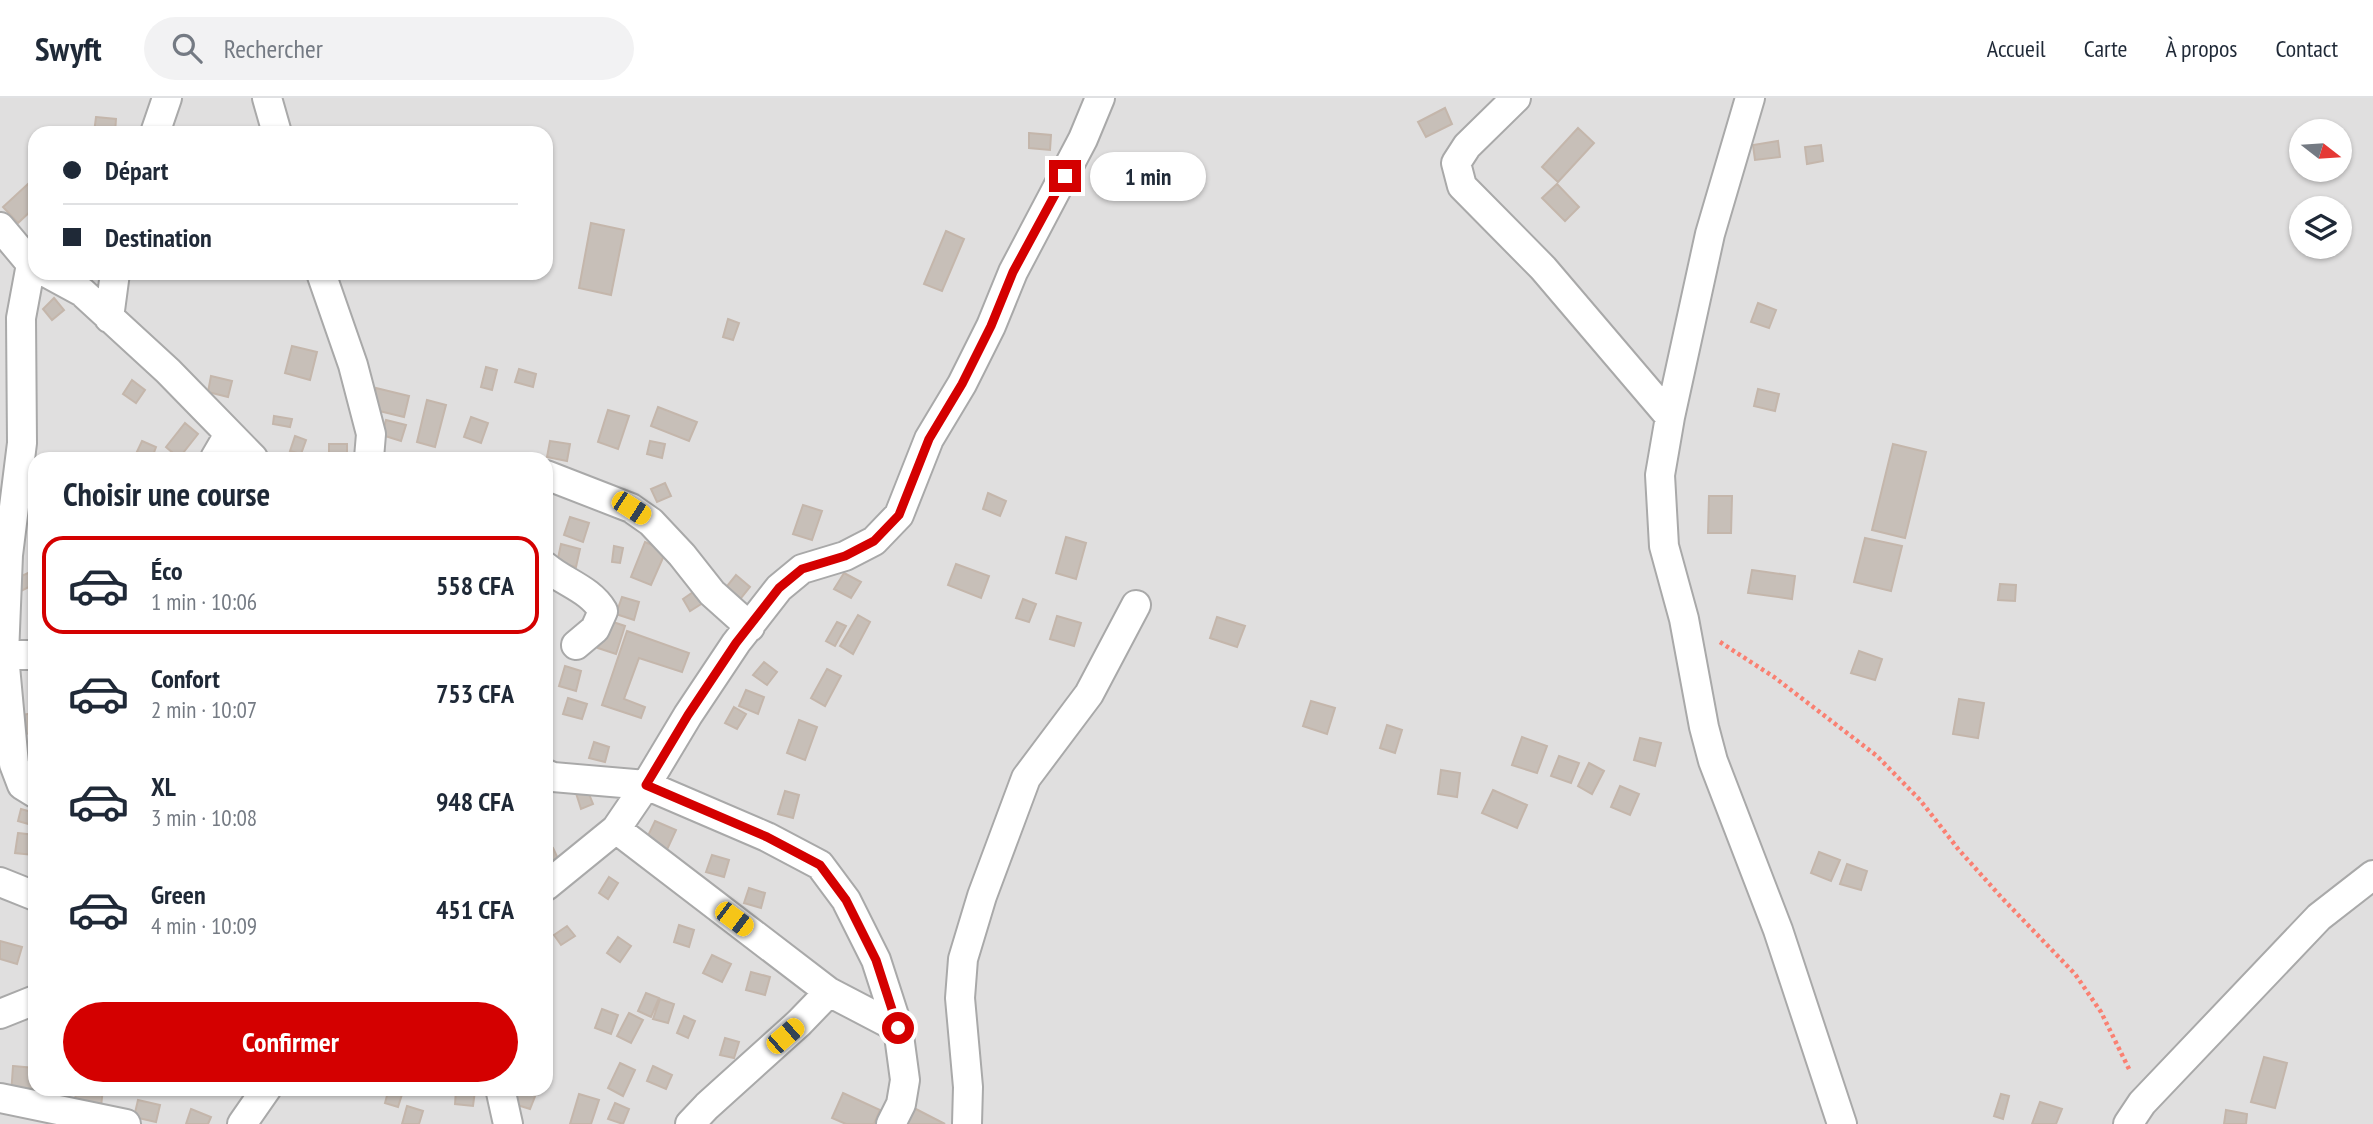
<!DOCTYPE html>
<html lang="fr">
<head>
<meta charset="utf-8">
<style>
  :root { --surface:#fff; --page:#f2f2f3; --text:#1f2937; --muted:#747a83; --line:#e0e1e3; --accent:#d40000 }
  body { margin:0; font-family:"PT Sans Narrow",sans-serif; background:var(--page); color:var(--text); height:100vh; display:flex; flex-direction:column; font-size:26px; white-space:nowrap }
  * { box-sizing:border-box; margin:0 }
  p { font-size:23px; color:var(--muted) }
  .icon { flex:none; width:38px; height:38px; fill:none; stroke:currentColor; stroke-width:2; stroke-linecap:round; stroke-linejoin:round }
  .map { position:relative; flex:1; overflow:hidden }
  .drawer { position:absolute; left:28px; top:354px; width:525px; height:644px; display:flex; flex-direction:column; background:var(--surface); border-radius:21px; box-shadow:0 2px 5px #0004 }
  .drawer>* { flex:none }
  .banner { position:absolute; left:28px; top:28px; width:525px; height:154px; border-radius:21px; box-shadow:0 2px 5px #0004; display:grid; align-content:center; height:154px; padding:0 35px; background:var(--surface) }
  .needle { width:46px; rotate:107deg }
  .fabs { position:absolute; left:2289px; top:21px; display:grid; gap:14px }
  .fabs a { display:grid; place-items:center; width:63px; height:63px; border-radius:50%; background:var(--surface); box-shadow:0 2px 5px #0004; font-size:35px }
  .end { position:absolute; width:32px; height:32px; margin:-16px; border:9px solid #d40000; background:#fff; box-shadow:0 0 0 4px #fff }
  .from { border-radius:50% }
  .bubble { position:absolute; height:49px; border-radius:24px; background:var(--surface); box-shadow:0 2px 5px #0004; font-size:23px; font-weight:600; line-height:49px; text-align:center }
  .car { position:absolute; width:21px; height:42px; margin:-21px -10px; border-radius:9px; box-shadow:0 0 5px 2px #0007; background:linear-gradient(#f5c518 24%,#345 0 40%,#f5c518 0 76%,#345 0 86%,#f5c518 0) }
  .banner b { display:flex; align-items:center; gap:24px; height:66px; font-size:26px }
  .banner b+b { border-top:2px solid var(--line) }
  .banner i { width:18px; height:18px; background:var(--text) }
  ul { padding:0; list-style:none }
  li { display:flex; align-items:center; gap:21px; height:98px; margin:0 14px 10px; padding:0 21px; border:4px solid transparent; border-radius:21px }
  li div { flex:1 }
  li b { display:block; font-size:26px }
  li em { font-style:normal; font-weight:600 }
  li.current { border-color:var(--accent) }
  li>.icon { width:63px; height:63px; stroke-width:1.5 }
  h2 { padding:0 35px; font-size:32px; line-height:84px }
  .cta { display:flex; gap:14px; margin-top:auto; padding:14px 35px }
  .cta a { flex:1; height:80px; border-radius:42px; background:var(--accent); color:#fff; font-size:28px; font-weight:600; line-height:80px; text-align:center }
  header { display:flex; align-items:center; gap:42px; box-sizing:border-box; height:98px; padding:0 35px; background:var(--surface); border-bottom:2px solid var(--line) }
  header strong { font-size:33px }
  nav { display:flex; gap:38px; margin-inline-start:auto; font-size:24px }
  .search { width:490px; height:63px; background:var(--page); display:flex; align-items:center; gap:18px; box-sizing:border-box; padding:0 24px; border-radius:38px; color:var(--muted); font-size:26px }
  .map>svg:first-child { display:block }
</style>
</head>
<body>
<header>
<strong>Swyft</strong>
<div class="search"><svg class="icon" aria-label="search" viewBox="0 0 24 24"><circle cx="10" cy="10" r="6"/><path d="M15 15l6 6"/></svg>Rechercher</div>
<nav><a>Accueil</a><a>Carte</a><a>À propos</a><a>Contact</a></nav>
</header>
<div class="map">
<svg width="2373" height="1026" viewBox="0 0 2373 1026">
  <rect width="100%" height="100%" fill="#f2efe9"/>
  <path fill="#e0dfdf" fill-rule="evenodd" d="M 0,0 L 2373,0 L 2373,1026 L 0,1026 ZM 2301,33 L 2340,33 L 2340,72 L 2301,72 ZM 35,35 L 546,35 L 546,175 L 35,175 ZM 2301,110 L 2340,110 L 2340,149 L 2301,149 ZM 35,360 L 546,360 L 546,990 L 35,990 Z"/>
  <path fill="#c7bfb8" stroke="#c4b6ab" stroke-width="2" d="M 1445,10 L 1452,26 L 1426,39 L 1418,24 Z
    M 96,19 L 116,21 L 115,35 L 94,35 Z
    M 1578,30 L 1594,45 L 1558,84 L 1542,69 Z
    M 1029,35 L 1051,37 L 1050,52 L 1029,50 Z
    M 1778,43 L 1780,59 L 1755,62 L 1753,47 Z
    M 1821,47 L 1823,63 L 1807,66 L 1805,49 Z
    M 28,86 L 35,94 L 35,109 L 18,125 L 3,109 Z
    M 1557,86 L 1579,109 L 1565,123 L 1542,100 Z
    M 591,125 L 624,132 L 611,197 L 579,190 Z
    M 946,133 L 964,141 L 942,193 L 924,186 Z
    M 54,200 L 64,212 L 52,222 L 43,211 Z
    M 1758,205 L 1776,212 L 1769,230 L 1751,224 Z
    M 728,221 L 739,225 L 733,242 L 723,239 Z
    M 292,248 L 317,254 L 310,282 L 285,275 Z
    M 486,269 L 497,272 L 492,292 L 481,289 Z
    M 519,271 L 536,276 L 533,289 L 515,284 Z
    M 211,278 L 232,283 L 228,299 L 208,294 Z
    M 132,282 L 145,292 L 136,305 L 123,296 Z
    M 376,290 L 409,298 L 404,319 L 371,311 Z
    M 1758,291 L 1779,296 L 1775,313 L 1754,308 Z
    M 427,302 L 446,307 L 435,349 L 417,344 Z
    M 658,309 L 697,324 L 689,343 L 651,328 Z
    M 608,312 L 629,318 L 618,351 L 598,344 Z
    M 274,318 L 292,321 L 290,329 L 273,326 Z
    M 471,319 L 488,325 L 481,345 L 464,339 Z
    M 386,322 L 406,327 L 401,343 L 382,337 Z
    M 185,325 L 198,336 L 179,360 L 166,349 Z
    M 295,338 L 306,342 L 301,356 L 290,353 Z
    M 142,343 L 156,349 L 152,360 L 135,358 Z
    M 550,343 L 570,346 L 567,363 L 547,359 Z
    M 650,343 L 665,346 L 662,360 L 647,356 Z
    M 329,346 L 347,346 L 347,360 L 329,360 Z
    M 1893,346 L 1926,354 L 1905,440 L 1872,432 Z
    M 665,385 L 671,398 L 657,404 L 651,391 Z
    M 988,395 L 1006,403 L 1000,418 L 983,411 Z
    M 1709,398 L 1732,398 L 1731,435 L 1708,435 Z
    M 803,407 L 822,413 L 812,442 L 793,436 Z
    M 570,419 L 589,425 L 583,444 L 564,437 Z
    M 1066,439 L 1086,445 L 1076,481 L 1056,475 Z
    M 1865,440 L 1902,448 L 1891,493 L 1854,484 Z
    M 645,444 L 666,453 L 651,487 L 631,479 Z
    M 561,446 L 580,451 L 576,469 L 557,465 Z
    M 614,448 L 623,450 L 620,465 L 612,464 Z
    M 956,466 L 989,478 L 981,500 L 948,487 Z
    M 1752,472 L 1795,478 L 1792,501 L 1748,495 Z
    M 30,474 L 35,486 L 19,494 L 13,482 Z
    M 844,475 L 861,484 L 851,500 L 834,491 Z
    M 736,477 L 750,489 L 737,505 L 723,493 Z
    M 2000,486 L 2016,487 L 2015,503 L 1998,502 Z
    M 699,490 L 706,503 L 690,513 L 683,501 Z
    M 622,499 L 639,504 L 634,522 L 616,516 Z
    M 1023,501 L 1036,506 L 1029,524 L 1016,520 Z
    M 858,517 L 870,524 L 853,556 L 840,548 Z
    M 1057,518 L 1081,525 L 1074,548 L 1050,541 Z
    M 1217,519 L 1245,528 L 1237,549 L 1210,540 Z
    M 607,522 L 625,528 L 616,556 L 598,550 Z
    M 837,524 L 846,528 L 835,548 L 826,543 Z
    M 627,533 L 689,555 L 682,574 L 639,560 L 624,601 L 645,609 L 641,620 L 602,607 Z
    M 1859,553 L 1882,561 L 1875,582 L 1851,575 Z
    M 764,564 L 777,574 L 767,587 L 753,577 Z
    M 565,568 L 581,573 L 576,593 L 559,588 Z
    M 827,571 L 841,578 L 825,608 L 811,600 Z
    M 746,592 L 764,599 L 758,616 L 739,608 Z
    M 568,600 L 587,606 L 582,621 L 563,616 Z
    M 1959,601 L 1984,605 L 1978,640 L 1953,636 Z
    M 1311,603 L 1335,610 L 1327,636 L 1303,628 Z
    M 734,609 L 746,616 L 737,631 L 725,625 Z
    M 35,615 L 35,635 L 24,636 L 21,617 Z
    M 799,622 L 817,629 L 805,662 L 787,655 Z
    M 1387,627 L 1402,632 L 1395,655 L 1380,650 Z
    M 1522,639 L 1547,648 L 1537,675 L 1512,667 Z
    M 1640,640 L 1661,645 L 1655,668 L 1634,662 Z
    M 594,644 L 609,649 L 605,664 L 589,660 Z
    M 1559,658 L 1579,665 L 1571,685 L 1551,678 Z
    M 1589,665 L 1604,673 L 1592,696 L 1578,688 Z
    M 1441,672 L 1460,675 L 1457,699 L 1438,696 Z
    M 1620,688 L 1639,696 L 1630,717 L 1611,709 Z
    M 587,691 L 593,706 L 581,711 L 576,695 Z
    M 1493,692 L 1527,707 L 1517,730 L 1482,715 Z
    M 785,693 L 799,697 L 793,720 L 778,716 Z
    M 21,711 L 35,715 L 35,728 L 18,723 Z
    M 655,723 L 676,732 L 665,756 L 644,746 Z
    M 18,735 L 35,737 L 33,757 L 15,755 Z
    M 553,750 L 561,767 L 546,774 L 546,753 Z
    M 1819,754 L 1840,762 L 1831,783 L 1811,775 Z
    M 712,757 L 729,762 L 724,779 L 706,774 Z
    M 1847,766 L 1867,773 L 1861,792 L 1840,786 Z
    M 609,779 L 618,785 L 608,801 L 599,795 Z
    M 749,790 L 765,795 L 761,810 L 744,805 Z
    M 679,827 L 694,832 L 689,849 L 674,844 Z
    M 567,828 L 575,838 L 561,847 L 554,837 Z
    M 618,839 L 631,848 L 620,864 L 607,855 Z
    M 0,843 L 22,849 L 17,866 L 0,861 Z
    M 712,857 L 731,866 L 722,884 L 703,875 Z
    M 751,874 L 770,879 L 765,897 L 746,892 Z
    M 646,895 L 659,900 L 651,919 L 638,913 Z
    M 660,901 L 674,906 L 668,925 L 653,921 Z
    M 602,911 L 618,917 L 611,936 L 595,930 Z
    M 629,915 L 643,922 L 631,945 L 617,938 Z
    M 684,918 L 695,923 L 688,940 L 677,935 Z
    M 725,940 L 739,944 L 734,960 L 720,957 Z
    M 2264,959 L 2287,965 L 2275,1010 L 2251,1004 Z
    M 620,965 L 635,972 L 623,998 L 608,990 Z
    M 13,968 L 35,970 L 37,999 L 11,997 Z
    M 653,968 L 672,977 L 666,991 L 647,983 Z
    M 76,990 L 103,990 L 101,1009 L 75,1006 Z
    M 389,990 L 404,990 L 398,1009 L 385,1005 Z
    M 516,990 L 536,996 L 530,1011 L 511,1005 Z
    M 456,992 L 475,993 L 473,1008 L 455,1006 Z
    M 843,995 L 880,1012 L 874,1026 L 846,1026 L 832,1020 Z
    M 579,996 L 599,1002 L 591,1026 L 570,1026 Z
    M 2001,996 L 2009,998 L 2003,1021 L 1994,1018 Z
    M 138,1002 L 160,1007 L 156,1024 L 134,1019 Z
    M 2040,1004 L 2062,1011 L 2056,1026 L 2032,1026 Z
    M 615,1005 L 629,1011 L 623,1026 L 608,1021 Z
    M 407,1008 L 423,1013 L 419,1026 L 402,1026 Z
    M 910,1008 L 945,1026 L 901,1026 Z
    M 191,1011 L 211,1019 L 208,1026 L 186,1026 Z
    M 2226,1012 L 2247,1016 L 2246,1026 L 2224,1026 Z"/>
  <g fill="none" stroke-linecap="round" stroke-linejoin="round">
    <g stroke="#a9a9a9" stroke-width="32">
      <path id="minor" d="M 267,0 L 277,35
        M 1516,0 L 1467,48 L 1456,65 L 1462,88 L 1543,170 L 1670,319
        M 1750,0 L 1710,136 L 1670,319 L 1660,377 L 1664,448 L 1684,521 L 1704,629 L 1713,663 L 1778,832 L 1842,1026
        M 155,35 L 167,0
        M 0,129 L 31,166 L 35,169
        M 31,166 L 21,220 L 22,345 L 8,457 L 4,557 L 14,666 L 22,687 L 35,695
        M 47,175 L 82,194 L 168,273 L 253,360
        M 321,175 L 353,267 L 371,336 L 369,360
        M 109,220 L 115,175
        M 215,360 L 229,336
        M 546,377 L 631,410 L 651,424 L 682,457 L 712,495 L 750,529
        M 546,469 C 565,485 590,491 603,513 L 595,531 L 576,547
        M 4,557 L 35,557
        M 546,676 L 553,679 L 646,687 L 767,739 L 820,767 L 846,802 L 876,862 L 898,930 L 905,982 L 901,1006 L 891,1026
        M 616,731 L 829,894 L 898,930
        M 0,784 L 35,798
        M 546,788 L 616,731 L 646,687 L 688,617 L 736,545 L 779,490 L 802,471 L 845,458 L 874,443 L 899,417 L 929,341 L 962,286 L 991,228 L 1013,174 L 1083,41 L 1100,0
        M 0,916 L 35,902
        M 500,990 L 508,1026
        M 0,1000 L 126,1026
        M 242,1026 L 267,990
        M 690,1026 L 707,1008 L 799,925 L 829,894
        M 967,1026 L 968,989 L 960,900 L 963,861 L 982,798 L 1026,680 L 1089,596 L 1136,507
        M 2128,1026 L 2142,1005 L 2319,819 L 2373,777"/>
    </g>
    <path stroke="#fa8072" stroke-width="4.5" stroke-dasharray="3.5 3.5" stroke-linecap="butt" d="M 1720,544 L 1774,579 L 1877,658 L 1920,702 L 1959,752 L 2002,800 L 2075,876 L 2101,914 L 2130,973"/>
    <use href="#minor" stroke="#fff" stroke-width="28"/>
  </g>
  <g fill="none" stroke-linecap="round" stroke-linejoin="round">
    <path stroke="#d40000" stroke-width="9" d="M 898,930 L 876,862 L 846,802 L 820,767 L 767,739 L 646,687 L 688,617 L 736,545 L 779,490 L 802,471 L 845,458 L 874,443 L 899,417 L 929,341 L 962,286 L 991,228 L 1013,174 L 1065,78"/>
  </g>
</svg>
<div class="fabs">
<a><svg class="needle" viewBox="-14 -14 28 28"><path d="M0-13l5 13h-10z" fill="#e53935"/><path d="M0 13l5-13h-10z" fill="#747a83"/></svg></a>
<a><svg class="icon" aria-label="layers" viewBox="0 0 24 24"><path d="M12 4l9 5-9 5-9-5zM3 14l9 5 9-5"/></svg></a>
</div>
<i class="end from" style="left:898px;top:930px"></i>
<i class="end" style="left:1065px;top:78px"></i>
<div class="bubble" style="left:1090px;top:54px;width:116px">1 min</div>
<i class="car" style="left:631px;top:410px;rotate:123deg"></i>
<i class="car" style="left:734px;top:821px;rotate:127deg"></i>
<i class="car" style="left:785px;top:938px;rotate:49deg"></i>
<div class="banner">
<b><i class="from"></i>Départ</b>
<b><i></i>Destination</b>
</div>
<section class="drawer">
<h2>Choisir une course</h2>
<ul>
<li class="current"><svg class="icon" aria-label="car" viewBox="0 0 24 24"><path d="M5 17H2v-5l4-1 3-4h7l3 4 3 1v5h-3M9 17h6M6 11h13"/><circle cx="7" cy="17" r="2"/><circle cx="17" cy="17" r="2"/></svg><div><b>Éco</b><p>1 min · 10:06</p></div><em>558 CFA</em></li>
<li><svg class="icon" aria-label="car" viewBox="0 0 24 24"><path d="M5 17H2v-5l4-1 3-4h7l3 4 3 1v5h-3M9 17h6M6 11h13"/><circle cx="7" cy="17" r="2"/><circle cx="17" cy="17" r="2"/></svg><div><b>Confort</b><p>2 min · 10:07</p></div><em>753 CFA</em></li>
<li><svg class="icon" aria-label="car" viewBox="0 0 24 24"><path d="M5 17H2v-5l4-1 3-4h7l3 4 3 1v5h-3M9 17h6M6 11h13"/><circle cx="7" cy="17" r="2"/><circle cx="17" cy="17" r="2"/></svg><div><b>XL</b><p>3 min · 10:08</p></div><em>948 CFA</em></li>
<li><svg class="icon" aria-label="car" viewBox="0 0 24 24"><path d="M5 17H2v-5l4-1 3-4h7l3 4 3 1v5h-3M9 17h6M6 11h13"/><circle cx="7" cy="17" r="2"/><circle cx="17" cy="17" r="2"/></svg><div><b>Green</b><p>4 min · 10:09</p></div><em>451 CFA</em></li>
</ul>
<div class="cta"><a>Confirmer</a></div>
</section>
</div>
</body>
</html>
